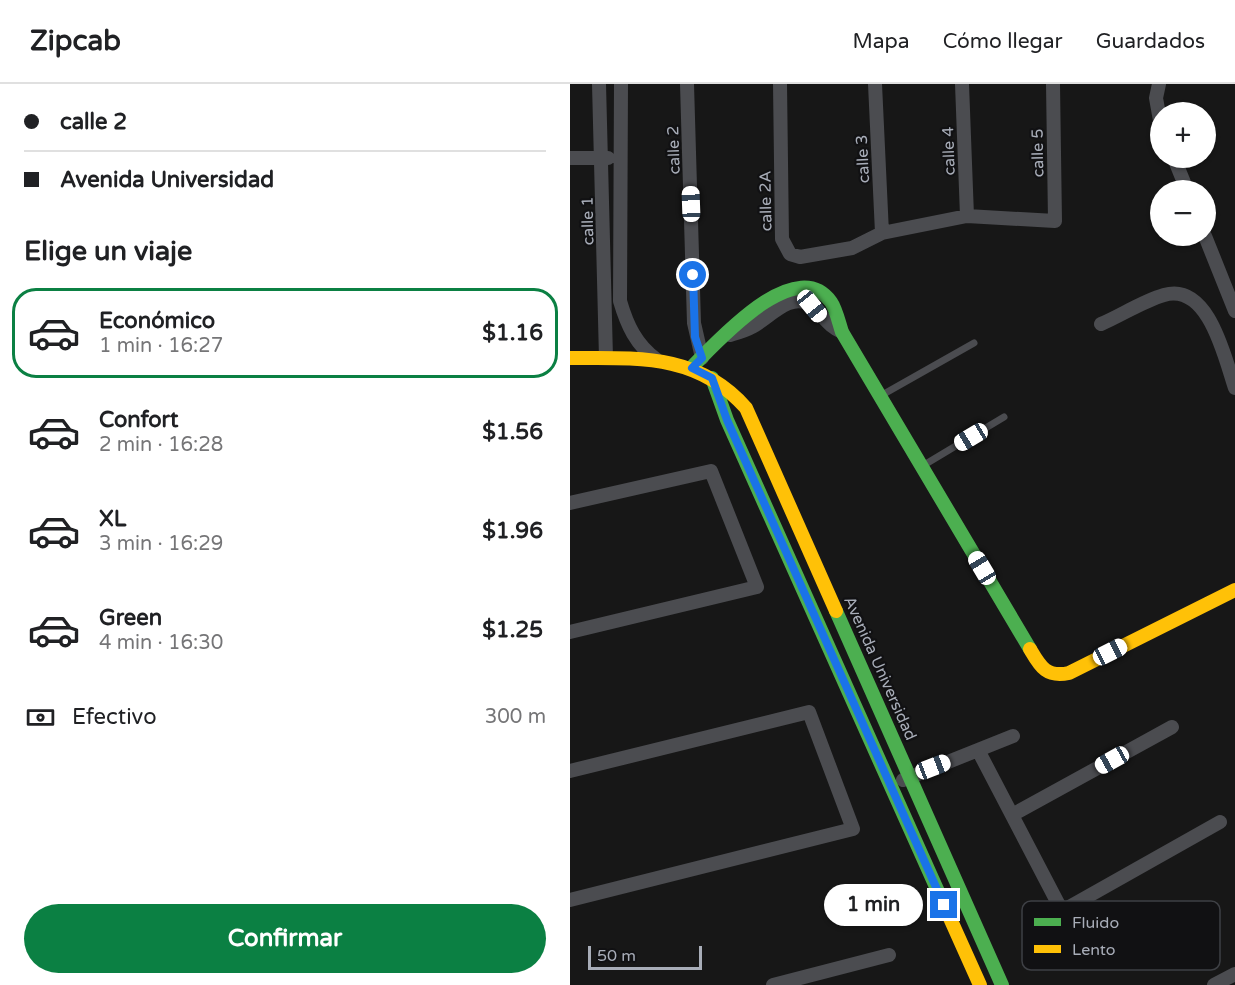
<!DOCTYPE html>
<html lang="es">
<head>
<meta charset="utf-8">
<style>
  :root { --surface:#fff; --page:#f6f6f6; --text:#202124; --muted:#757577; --line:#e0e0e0; --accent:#0b8043 }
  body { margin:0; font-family:"Varela Round",sans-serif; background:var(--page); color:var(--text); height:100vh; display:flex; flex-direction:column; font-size:22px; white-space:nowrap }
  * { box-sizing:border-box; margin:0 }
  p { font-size:20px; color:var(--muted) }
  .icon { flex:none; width:33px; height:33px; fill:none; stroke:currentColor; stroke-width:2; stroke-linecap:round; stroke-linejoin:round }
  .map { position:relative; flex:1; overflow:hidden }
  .side { display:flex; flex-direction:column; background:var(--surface); width:570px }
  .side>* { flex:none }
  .hud { display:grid; align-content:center; height:132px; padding:0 24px; background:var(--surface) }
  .tools { position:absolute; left:580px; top:18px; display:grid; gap:12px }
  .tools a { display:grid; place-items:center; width:66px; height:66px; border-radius:50%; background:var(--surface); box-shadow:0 2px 4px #0004; font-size:30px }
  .scale { position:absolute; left:18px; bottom:15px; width:114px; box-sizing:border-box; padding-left:6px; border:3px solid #a8adb8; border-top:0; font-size:16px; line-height:21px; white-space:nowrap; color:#a8adb8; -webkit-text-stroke:4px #111113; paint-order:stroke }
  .end { position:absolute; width:27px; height:27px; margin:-14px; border:8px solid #1a73e8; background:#fff; box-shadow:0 0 0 3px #fff }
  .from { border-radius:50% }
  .bubble { position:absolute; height:42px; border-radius:21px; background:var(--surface); box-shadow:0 2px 4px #0004; font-size:20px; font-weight:700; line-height:42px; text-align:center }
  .car { position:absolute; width:18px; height:36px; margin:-18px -9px; border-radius:8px; box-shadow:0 0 4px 2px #0007; background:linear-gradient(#fff 24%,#345 0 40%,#fff 0 76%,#345 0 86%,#fff 0) }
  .hud b { display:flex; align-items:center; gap:21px; height:57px; font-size:22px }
  .hud b+b { border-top:2px solid var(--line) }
  .hud i { width:15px; height:15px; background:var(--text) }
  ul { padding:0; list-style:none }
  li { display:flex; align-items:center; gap:18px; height:90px; margin:0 12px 9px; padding:0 12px; border:3px solid transparent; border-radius:24px }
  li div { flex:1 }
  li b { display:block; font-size:22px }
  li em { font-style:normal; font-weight:700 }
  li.active { border-color:var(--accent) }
  li>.icon { width:54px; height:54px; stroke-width:1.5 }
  h2 { padding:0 24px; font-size:27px; line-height:72px }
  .pay { display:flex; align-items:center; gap:15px; height:66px; padding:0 24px; font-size:22px }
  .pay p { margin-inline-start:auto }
  .button { display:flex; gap:12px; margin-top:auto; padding:12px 24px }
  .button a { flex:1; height:69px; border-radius:36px; background:var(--accent); color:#fff; font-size:24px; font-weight:700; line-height:69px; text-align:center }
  header { display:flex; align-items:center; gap:36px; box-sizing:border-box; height:84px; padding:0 30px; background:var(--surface); border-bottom:2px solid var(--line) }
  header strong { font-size:28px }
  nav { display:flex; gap:33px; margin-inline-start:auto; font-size:21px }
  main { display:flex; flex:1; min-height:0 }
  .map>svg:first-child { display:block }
</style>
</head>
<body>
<header>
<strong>Zipcab</strong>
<nav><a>Mapa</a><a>Cómo llegar</a><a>Guardados</a></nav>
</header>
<main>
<section class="side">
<div class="hud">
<b><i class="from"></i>calle 2</b>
<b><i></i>Avenida Universidad</b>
</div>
<h2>Elige un viaje</h2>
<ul>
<li class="active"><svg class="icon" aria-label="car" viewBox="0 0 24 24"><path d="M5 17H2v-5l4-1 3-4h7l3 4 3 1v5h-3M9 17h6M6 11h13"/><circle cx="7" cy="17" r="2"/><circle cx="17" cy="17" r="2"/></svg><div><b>Económico</b><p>1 min · 16:27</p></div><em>$1.16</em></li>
<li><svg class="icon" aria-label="car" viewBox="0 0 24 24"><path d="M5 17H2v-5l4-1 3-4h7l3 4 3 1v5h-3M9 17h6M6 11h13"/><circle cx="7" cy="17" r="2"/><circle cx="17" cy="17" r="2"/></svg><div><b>Confort</b><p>2 min · 16:28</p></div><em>$1.56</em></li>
<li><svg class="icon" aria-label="car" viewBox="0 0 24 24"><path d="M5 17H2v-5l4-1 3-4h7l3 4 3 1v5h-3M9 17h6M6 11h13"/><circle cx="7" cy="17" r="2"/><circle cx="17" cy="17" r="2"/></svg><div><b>XL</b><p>3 min · 16:29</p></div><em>$1.96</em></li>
<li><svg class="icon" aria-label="car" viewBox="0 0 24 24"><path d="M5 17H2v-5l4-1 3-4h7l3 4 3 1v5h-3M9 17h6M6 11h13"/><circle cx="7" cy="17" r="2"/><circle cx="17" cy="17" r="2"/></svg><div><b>Green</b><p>4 min · 16:30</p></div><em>$1.25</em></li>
</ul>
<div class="pay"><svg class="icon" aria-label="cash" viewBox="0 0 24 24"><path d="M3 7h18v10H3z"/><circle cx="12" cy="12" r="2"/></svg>Efectivo<p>300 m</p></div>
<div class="button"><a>Confirmar</a></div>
</section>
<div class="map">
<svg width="665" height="901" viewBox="0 0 665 901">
  <rect width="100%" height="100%" fill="#171717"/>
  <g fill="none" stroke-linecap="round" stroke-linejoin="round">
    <path stroke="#4b4c50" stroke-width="7" d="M 312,311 L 404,259
      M 354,381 L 434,333"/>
    <path stroke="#4b4c50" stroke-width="14" d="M 29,0 L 36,274
      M 51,0 L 50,217 C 57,241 66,261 87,276
      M 117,0 L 124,239 L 132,274
      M 210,0 L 212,155 L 220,170 L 230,173 L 282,164 L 312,149 L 397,132 L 485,137 L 483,0
      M 305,0 L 312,149
      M 392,0 L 397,132
      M 589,0 L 586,14 L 591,42
      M 0,74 L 38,74
      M 604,74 L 617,106
      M 635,152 L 665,227
      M 531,240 C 552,231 573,217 594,211 C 639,198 655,275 665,304
      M 160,251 C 167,249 175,247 182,243 C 198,235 221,207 240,221 C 253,230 257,242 272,248
      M 0,419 L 141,387 L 187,503 L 0,548
      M 408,666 L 492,827 L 650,738
      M 0,687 L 239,628 L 283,745 L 0,816
      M 333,696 L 443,652
      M 442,731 L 602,643
      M 203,901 L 319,871
      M 644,901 L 665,890"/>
    <path stroke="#4caf50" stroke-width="14" d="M 122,283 C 147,258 226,169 261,218 C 266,225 269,239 272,248 L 460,565
      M 142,294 L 157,336 L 379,832
      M 266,527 L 432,901"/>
    <path stroke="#ffc107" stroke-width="14" d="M 0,274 C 67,274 128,269 176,324 L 266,527
      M 460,565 C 470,582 476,594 499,589 L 665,506
      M 379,832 L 410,901"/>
  </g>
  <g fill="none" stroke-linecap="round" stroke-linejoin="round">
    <path stroke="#1a73e8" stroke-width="8" d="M 123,191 L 125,253 L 132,274 L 122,284 L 142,294 L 157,336 L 374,821"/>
  </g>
  <g text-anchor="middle" stroke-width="4.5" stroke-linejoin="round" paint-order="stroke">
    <g font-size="16" fill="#a8adb8" stroke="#111113">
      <text transform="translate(103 66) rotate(-92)" y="6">calle 2</text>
      <text transform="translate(378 67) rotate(-92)" y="6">calle 4</text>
      <text transform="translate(467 69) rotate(-91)" y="6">calle 5</text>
      <text transform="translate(292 75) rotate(-93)" y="6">calle 3</text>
      <text transform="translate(195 117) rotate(-91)" y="6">calle 2A</text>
      <text transform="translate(17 137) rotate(-91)" y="6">calle 1</text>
      <text transform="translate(311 584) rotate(66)" y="6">Avenida Universidad</text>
    </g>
  </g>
  <rect x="452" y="817" width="198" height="69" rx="9" fill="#111113" stroke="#3e4045" stroke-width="1.5"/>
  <rect x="464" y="834" width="27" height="8" fill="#4caf50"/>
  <rect x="464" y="861" width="27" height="8" fill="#ffc107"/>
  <g font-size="16" fill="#a8adb8">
    <text x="502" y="844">Fluido</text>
    <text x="502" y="871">Lento</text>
  </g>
</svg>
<div class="tools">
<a>+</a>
<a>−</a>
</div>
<div class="scale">50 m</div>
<i class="end from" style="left:123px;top:191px"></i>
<i class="end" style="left:374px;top:821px"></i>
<div class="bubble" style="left:254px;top:800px;width:99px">1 min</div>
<i class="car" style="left:121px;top:120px;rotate:358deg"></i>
<i class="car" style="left:242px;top:222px;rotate:141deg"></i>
<i class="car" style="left:401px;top:353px;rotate:239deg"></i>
<i class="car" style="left:412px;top:484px;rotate:329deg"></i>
<i class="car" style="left:540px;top:568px;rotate:63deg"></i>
<i class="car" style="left:542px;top:676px;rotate:241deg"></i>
<i class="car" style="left:363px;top:683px;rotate:69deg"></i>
</div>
</main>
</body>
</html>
